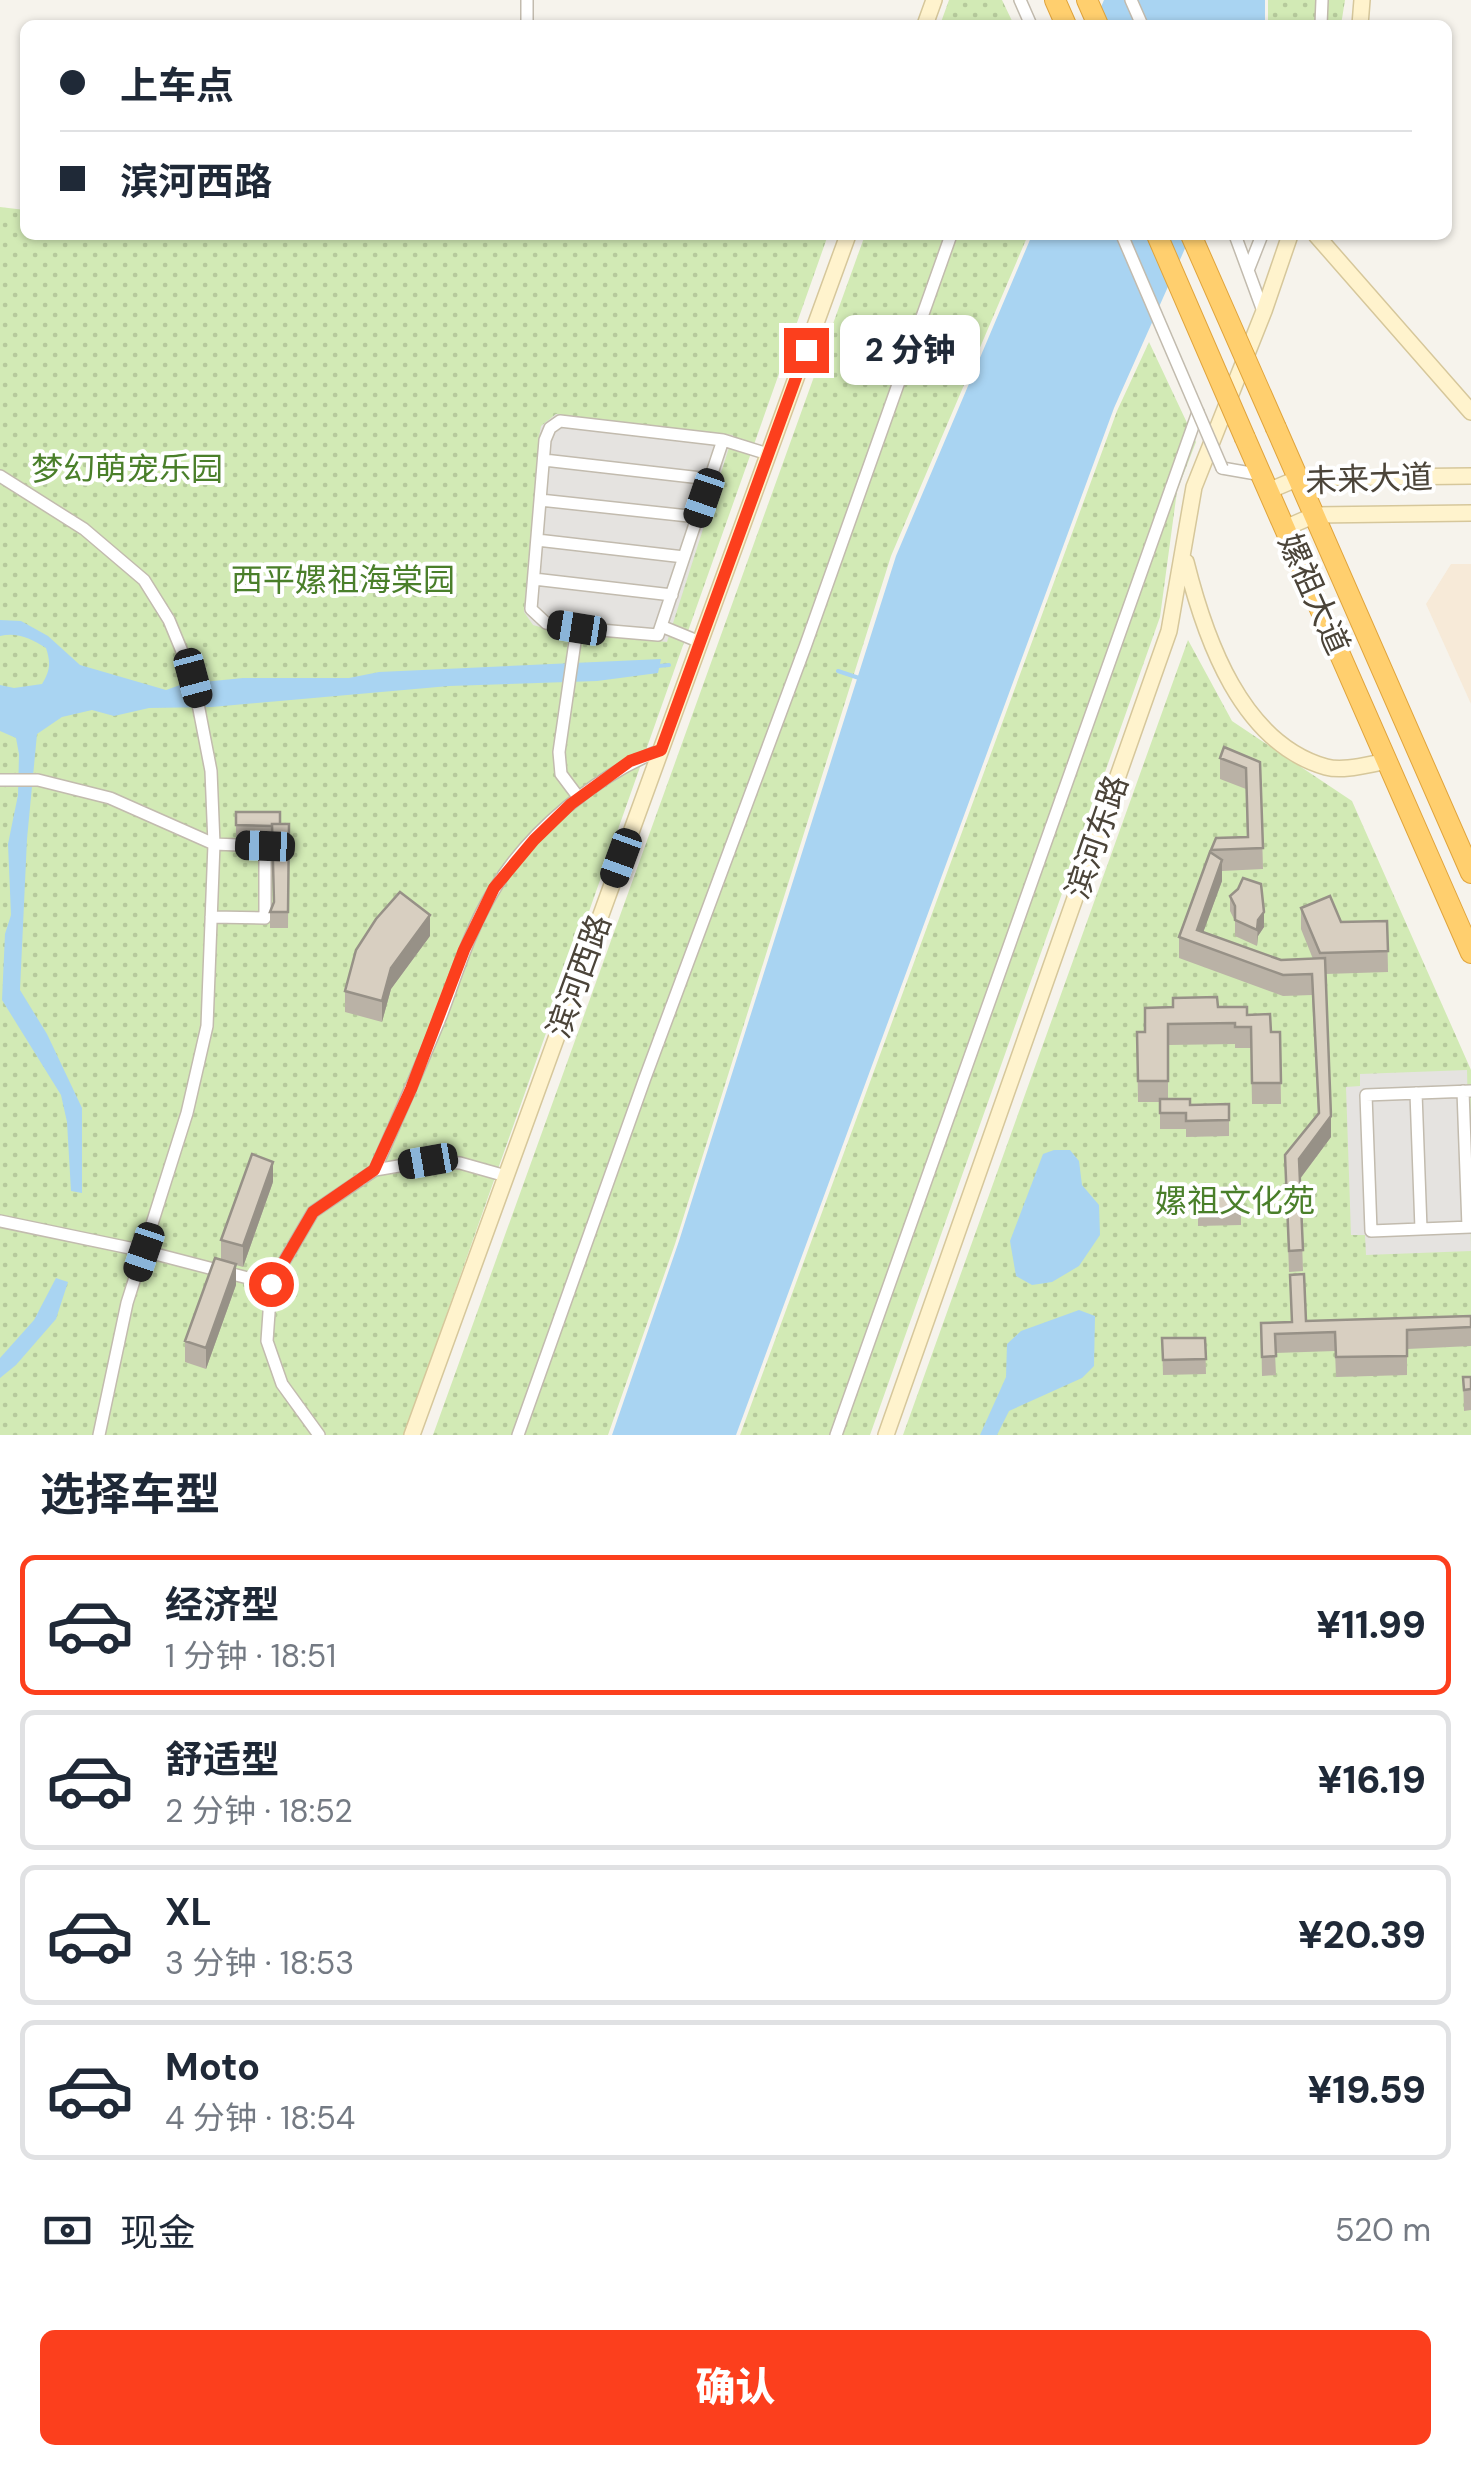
<!DOCTYPE html>
<html lang="zh">
<head>
<meta charset="utf-8">
<style>
  :root { --surface:#fff; --page:#f6f6f7; --text:#1f2937; --muted:#747a83; --line:#e0e1e3; --accent:#fc3f1d }
  body { margin:0; font-family:"DM Sans","Noto Sans SC",sans-serif; background:var(--page); color:var(--text); height:100vh; display:flex; flex-direction:column; font-size:38px; white-space:nowrap }
  * { box-sizing:border-box; margin:0 }
  p { font-size:32px; color:var(--muted) }
  .icon { flex:none; width:55px; height:55px; fill:none; stroke:currentColor; stroke-width:2; stroke-linecap:round; stroke-linejoin:round }
  .map { position:relative; height:1435px; overflow:hidden }
  .drawer { display:flex; flex-direction:column; background:var(--surface); flex:1 }
  .drawer>* { flex:none }
  .top-card { position:absolute; left:20px; top:20px; width:1432px; height:220px; border-radius:15px; box-shadow:0 2px 8px #0004; display:grid; align-content:center; height:220px; padding:0 40px; background:var(--surface) }
  .end { position:absolute; width:45px; height:45px; margin:-22px; border:12px solid #fc3f1d; background:#fff; box-shadow:0 0 0 5px #fff }
  .from { border-radius:50% }
  .bubble { position:absolute; height:70px; border-radius:15px; background:var(--surface); box-shadow:0 2px 8px #0004; font-size:32px; font-weight:800; line-height:70px; text-align:center }
  .car { position:absolute; width:30px; height:60px; margin:-30px -15px; border-radius:12px; box-shadow:0 0 8px 2px #0007; background:linear-gradient(#222 24%,#8ab4d8 0 40%,#222 0 76%,#8ab4d8 0 86%,#222 0) }
  .top-card b { display:flex; align-items:center; gap:35px; height:95px; font-size:38px }
  .top-card b+b { border-top:2px solid var(--line) }
  .top-card i { width:25px; height:25px; background:var(--text) }
  ul { padding:0; list-style:none }
  li { display:flex; align-items:center; gap:30px; height:140px; margin:0 20px 15px; padding:0 20px; border:5px solid var(--line); border-radius:15px }
  li div { flex:1 }
  li b { display:block; font-size:38px }
  li em { font-style:normal; font-weight:800 }
  li.active { border-color:var(--accent) }
  li>.icon { width:90px; height:90px; stroke-width:1.5 }
  h2 { padding:0 40px; font-size:45px; line-height:120px }
  .pay { display:flex; align-items:center; gap:25px; height:110px; padding:0 40px; font-size:38px }
  .pay p { margin-inline-start:auto }
  .action { display:flex; gap:20px; margin-top:auto; padding:20px 40px }
  .action a { flex:1; height:115px; border-radius:15px; background:var(--accent); color:#fff; font-size:40px; font-weight:800; line-height:115px; text-align:center }
  .map>svg:first-child { display:block }
</style>
</head>
<body>
<div class="map">
<svg width="1471" height="1435" viewBox="0 0 1471 1435">
  <defs>
    <pattern id="park-dots" width="8" height="8" patternUnits="userSpaceOnUse" patternTransform="scale(2.5)"><rect width="8" height="8" fill="#d2eab5"/><path d="M2 2h.1M6 6h.1" fill="none" stroke="#b6ca9c" stroke-width="1.8" stroke-linecap="round"/></pattern>
  </defs>
  <rect width="100%" height="100%" fill="#f6f3ec"/>
  <path fill="#f7ead8" d="M 1451,564 L 1471,564 L 1471,704 L 1426,604 Z"/>
  <path fill="url(#park-dots)" d="M 949,0 L 1002,0 L 1014,25 L 940,25 Z
    M 1268,0 L 1345,0 L 1341,25 L 1268,25 Z
    M 0,207 L 25,210 L 25,235 L 828,235 L 404,1435 L 0,1435 Z
    M 865,235 L 1028,235 L 891,556 L 675,1244 L 608,1435 L 433,1435 Z
    M 1149,342 L 1196,442 L 1177,491 L 1160,617 L 870,1435 L 740,1435 L 1117,411 Z
    M 1188,640 L 1232,721 L 1352,801 L 1471,1070 L 1471,1435 L 903,1435 Z"/>
  <path fill="#e5e3e0" d="M 556,414 L 733,435 L 667,642 L 547,629 L 533,625 L 524,612 L 539,437 L 541,426 Z
    M 1467,1070 L 1471,1251 L 1366,1255 L 1365,1235 L 1351,1235 L 1346,1087 L 1360,1086 L 1360,1074 Z"/>
  <path fill="#a9d4f2" d="M 1104,0 L 1265,0 L 1265,25 L 1093,25 Z
    M 1032,235 L 1191,235 L 1114,408 L 736,1435 L 612,1435 L 679,1241 L 896,556 Z
    M 0,620 L 21,621 L 48,636 L 80,665 L 166,690 L 183,684 L 243,678 L 349,678 L 379,672 L 661,659 L 658,673 L 597,681 L 449,686 L 212,707 L 149,708 L 114,716 L 92,710 L 62,717 L 37,734 L 27,839 L 20,990 L 47,1034 L 82,1108 L 82,1193 L 71,1191 L 67,1122 L 61,1095 L 2,1000 L 5,934 L 11,915 L 8,844 L 18,795 L 19,754 L 16,738 L 0,731 L 0,685 L 14,688 L 42,684 C 50,671 51,663 46,648 C 31,639 18,632 0,636 Z
    M 1054,1150 L 1070,1150 L 1079,1161 L 1082,1185 L 1099,1205 L 1100,1235 L 1079,1266 L 1052,1282 L 1032,1285 L 1016,1276 L 1010,1241 L 1043,1154 Z
    M 56,1278 L 68,1282 L 56,1319 L 16,1365 L 0,1378 L 0,1358 L 34,1320 Z
    M 1079,1310 L 1095,1316 L 1094,1366 L 1082,1378 L 1009,1411 L 997,1435 L 980,1435 L 1006,1377 L 1007,1344 L 1021,1331 Z"/>
  <g fill="none" stroke-linecap="round" stroke-linejoin="round">
    <path stroke="#a9d4f2" stroke-width="4" d="M 658,666 L 669,665
      M 838,671 L 862,679"/>
    <g stroke="#c2bbae" stroke-width="14">
      <path id="street" d="M 1020,0 L 1031,25
        M 1131,0 L 1142,25
        M 527,25 L 527,0
        M 1321,25 L 1322,0
        M 1235,235 L 1263,311
        M 1249,268 L 1262,235
        M 723,440 L 768,454
        M 544,460 L 710,479
        M 1222,468 L 1262,475
        M 0,476 L 84,529 L 144,580 L 169,620 L 193,678 L 211,771 L 214,844 L 207,1026 L 187,1113 L 127,1303 L 99,1435
        M 540,500 L 698,517
        M 537,540 L 684,557
        M 534,579 L 672,595
        M 661,626 L 700,642
        M 577,628 L 546,623 L 531,609 L 545,440 L 550,428 L 560,421 L 723,440 L 658,635 L 577,628 L 559,752 L 561,774 L 579,798
        M 0,780 L 38,780 L 110,798 L 214,844 L 265,846 L 265,918 L 211,917
        M 1463,1091 L 1468,1227
        M 1471,1091 L 1366,1095 L 1371,1231 L 1471,1227
        M 1416,1093 L 1421,1229
        M 375,1170 C 397,1119 420,1068 441,1016 C 457,973 470,929 494,890 C 529,831 598,774 661,750
        M 0,1221 L 144,1251 L 271,1284
        M 319,1435 L 282,1384 L 267,1341 L 271,1284 L 313,1212 L 375,1170 L 428,1161 L 460,1163 L 506,1176
        M 518,1435 L 645,1078 L 805,647 L 951,235
        M 836,1435 L 1198,412"/>
    </g>
    <g stroke="#d6c79b" stroke-width="18">
      <path id="secondary" d="M 925,25 L 934,0
        M 1360,25 L 1362,0
        M 1316,235 L 1471,412
        M 1268,491 L 1299,478 L 1471,476
        M 1285,528 L 1315,515 L 1471,513
        M 1186,562 C 1205,638 1241,743 1326,767 C 1344,772 1369,764 1388,761
        M 412,1435 L 848,235
        M 886,1435 L 1169,631 L 1194,487 L 1264,311 L 1290,235"/>
    </g>
    <g stroke="#e0a43c" stroke-width="22">
      <path id="highway" d="M 1055,0 L 1066,25
        M 1087,0 L 1098,25
        M 1276,428 L 1471,873
        M 1245,438 L 1471,953"/>
    </g>
    <use href="#street" stroke="#fff" stroke-width="11"/>
    <use href="#secondary" stroke="#fff3cd" stroke-width="15"/>
    <use href="#highway" stroke="#ffcf6e" stroke-width="20"/>
    <g stroke="#c2bbae" stroke-width="14" stroke-linecap="butt">
      <path id="street-bridge" d="M 1122,235 L 1222,468"/>
    </g>
    <g stroke="#e0a43c" stroke-width="22" stroke-linecap="butt">
      <path id="highway-bridge" d="M 1157,235 L 1245,438
        M 1191,235 L 1276,428"/>
    </g>
    <use href="#street-bridge" stroke="#fff" stroke-width="11"/>
    <use href="#highway-bridge" stroke="#ffcf6e" stroke-width="20"/>
  </g>
  <path fill="#bab2a6" d="M 1220,758 L 1260,762 L 1263,869 L 1222,871 L 1222,881 L 1203,932 L 1281,960 L 1313,959 L 1301,929 L 1301,908 L 1341,922 L 1387,921 L 1388,972 L 1325,974 L 1331,1137 L 1300,1179 L 1303,1271 L 1289,1272 L 1285,1155 L 1318,1114 L 1312,995 L 1283,996 L 1179,958 L 1179,937 L 1211,850 L 1247,837 L 1246,789 L 1220,779 Z
    M 236,812 L 280,824 L 289,824 L 288,928 L 270,928 L 270,912 L 274,903 L 272,837 L 236,836 Z
    M 1230,896 L 1264,927 L 1258,936 L 1257,946 L 1235,936 L 1235,921 L 1230,911 Z
    M 430,936 L 391,989 L 382,1022 L 345,1012 L 345,991 Z
    M 1218,1007 L 1247,1015 L 1271,1032 L 1280,1032 L 1281,1104 L 1252,1104 L 1251,1048 L 1235,1048 L 1235,1044 L 1168,1045 L 1168,1099 L 1190,1105 L 1229,1104 L 1229,1136 L 1186,1137 L 1186,1129 L 1160,1129 L 1160,1102 L 1138,1102 L 1137,1032 L 1145,1032 Z
    M 273,1182 L 243,1267 L 236,1265 L 236,1285 L 206,1369 L 185,1362 L 185,1341 L 221,1260 L 221,1240 Z
    M 1241,1188 L 1241,1225 L 1198,1226 L 1198,1189 Z
    M 1471,1316 L 1471,1346 L 1407,1349 L 1407,1375 L 1336,1377 L 1335,1351 L 1275,1353 L 1276,1375 L 1262,1376 L 1261,1323 Z
    M 1162,1338 L 1205,1338 L 1206,1374 L 1163,1375 Z
    M 1463,1377 L 1471,1377 L 1471,1410 L 1464,1411 Z"/>
  <path fill="#979187" d="M 1222,860 L 1222,881 L 1199,944 L 1197,930 Z
    M 1264,912 L 1264,927 L 1258,936 L 1257,946 L 1258,920 Z
    M 430,915 L 430,936 L 391,989 L 382,1022 L 382,1001 L 391,968 Z
    M 1331,1116 L 1331,1137 L 1299,1180 L 1299,1159 Z
    M 273,1162 L 273,1182 L 243,1267 L 243,1246 Z
    M 236,1264 L 236,1285 L 206,1369 L 206,1348 Z"/>
  <path fill="#d8cfc1" stroke="#979187" stroke-width="2.5" d="M 1224,747 L 1260,762 L 1263,848 L 1211,850 L 1216,838 L 1248,837 L 1246,768 L 1220,758 Z
    M 236,812 L 280,812 L 280,824 L 272,824 L 272,826 L 236,825 Z
    M 272,824 L 289,824 L 288,912 L 270,912 L 274,902 Z
    M 1210,852 L 1222,860 L 1197,930 L 1281,960 L 1325,958 L 1331,1116 L 1299,1159 L 1303,1250 L 1289,1251 L 1285,1155 L 1319,1113 L 1312,974 L 1283,975 L 1179,937 Z
    M 1243,878 L 1261,884 L 1264,912 L 1258,920 L 1257,930 L 1235,920 L 1235,906 L 1230,896 L 1238,889 Z
    M 400,892 L 430,915 L 391,968 L 382,1001 L 345,991 L 356,950 L 376,919 Z
    M 1330,896 L 1341,922 L 1387,921 L 1388,951 L 1320,953 L 1301,908 Z
    M 1217,997 L 1218,1007 L 1247,1007 L 1247,1015 L 1270,1014 L 1271,1032 L 1280,1032 L 1281,1083 L 1252,1083 L 1251,1027 L 1235,1027 L 1235,1023 L 1168,1024 L 1168,1081 L 1138,1081 L 1137,1032 L 1145,1032 L 1145,1008 L 1173,1007 L 1173,998 Z
    M 1160,1099 L 1190,1099 L 1190,1105 L 1229,1104 L 1229,1120 L 1186,1121 L 1186,1113 L 1160,1113 Z
    M 252,1154 L 273,1162 L 243,1246 L 221,1240 Z
    M 1241,1188 L 1241,1209 L 1198,1210 L 1198,1189 Z
    M 215,1258 L 236,1264 L 206,1348 L 185,1341 Z
    M 1304,1274 L 1306,1321 L 1471,1316 L 1471,1327 L 1407,1330 L 1407,1356 L 1336,1357 L 1335,1332 L 1275,1334 L 1276,1356 L 1262,1357 L 1261,1323 L 1292,1322 L 1290,1275 Z
    M 1162,1338 L 1205,1338 L 1206,1359 L 1163,1360 Z
    M 1463,1377 L 1471,1377 L 1471,1389 L 1464,1390 Z"/>
  <g fill="none" stroke-linecap="round" stroke-linejoin="round">
    <path stroke="#fc3f1d" stroke-width="12" d="M 271,1284 L 313,1212 L 374,1170 L 411,1089 L 464,950 L 494,888 L 534,840 L 571,804 L 630,761 L 661,750 L 806,350"/>
  </g>
  <g text-anchor="middle" stroke-width="8" stroke-linejoin="round" paint-order="stroke">
    <g font-size="32" fill="#4a7f2a" stroke="#fff">
      <text x="127" y="480">梦幻萌宠乐园</text>
      <text x="343" y="591">西平嫘祖海棠园</text>
      <text x="1235" y="1212">嫘祖文化苑</text>
    </g>
    <g font-size="32" fill="#4b4439" stroke="#fff">
      <text transform="translate(1369 479) rotate(-2)" y="11">未来大道</text>
      <text transform="translate(1314 594) rotate(66)" y="11">嫘祖大道</text>
      <text transform="translate(1097 837) rotate(-71)" y="11">滨河东路</text>
      <text transform="translate(579 976) rotate(-70)" y="11">滨河西路</text>
    </g>
  </g>
</svg>
<i class="end from" style="left:271px;top:1284px"></i>
<i class="end" style="left:806px;top:350px"></i>
<div class="bubble" style="left:840px;top:315px;width:140px">2 分钟</div>
<i class="car" style="left:704px;top:498px;rotate:199deg"></i>
<i class="car" style="left:577px;top:628px;rotate:279deg"></i>
<i class="car" style="left:193px;top:678px;rotate:165deg"></i>
<i class="car" style="left:265px;top:846px;rotate:272deg"></i>
<i class="car" style="left:621px;top:858px;rotate:200deg"></i>
<i class="car" style="left:428px;top:1161px;rotate:260deg"></i>
<i class="car" style="left:144px;top:1252px;rotate:199deg"></i>
<div class="top-card">
<b><i class="from"></i>上车点</b>
<b><i></i>滨河西路</b>
</div>
</div>
<section class="drawer">
<h2>选择车型</h2>
<ul>
<li class="active"><svg class="icon" aria-label="car" viewBox="0 0 24 24"><path d="M5 17H2v-5l4-1 3-4h7l3 4 3 1v5h-3M9 17h6M6 11h13"/><circle cx="7" cy="17" r="2"/><circle cx="17" cy="17" r="2"/></svg><div><b>经济型</b><p>1 分钟 · 18:51</p></div><em>¥11.99</em></li>
<li><svg class="icon" aria-label="car" viewBox="0 0 24 24"><path d="M5 17H2v-5l4-1 3-4h7l3 4 3 1v5h-3M9 17h6M6 11h13"/><circle cx="7" cy="17" r="2"/><circle cx="17" cy="17" r="2"/></svg><div><b>舒适型</b><p>2 分钟 · 18:52</p></div><em>¥16.19</em></li>
<li><svg class="icon" aria-label="car" viewBox="0 0 24 24"><path d="M5 17H2v-5l4-1 3-4h7l3 4 3 1v5h-3M9 17h6M6 11h13"/><circle cx="7" cy="17" r="2"/><circle cx="17" cy="17" r="2"/></svg><div><b>XL</b><p>3 分钟 · 18:53</p></div><em>¥20.39</em></li>
<li><svg class="icon" aria-label="car" viewBox="0 0 24 24"><path d="M5 17H2v-5l4-1 3-4h7l3 4 3 1v5h-3M9 17h6M6 11h13"/><circle cx="7" cy="17" r="2"/><circle cx="17" cy="17" r="2"/></svg><div><b>Moto</b><p>4 分钟 · 18:54</p></div><em>¥19.59</em></li>
</ul>
<div class="pay"><svg class="icon" aria-label="cash" viewBox="0 0 24 24"><path d="M3 7h18v10H3z"/><circle cx="12" cy="12" r="2"/></svg>现金<p>520 m</p></div>
<div class="action"><a>确认</a></div>
</section>
</body>
</html>
